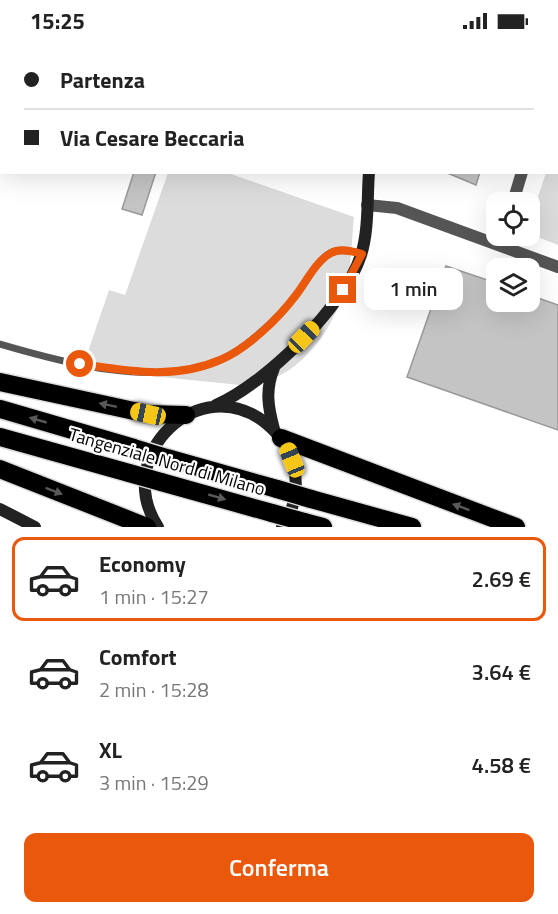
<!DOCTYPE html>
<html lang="it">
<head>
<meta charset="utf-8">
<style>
  :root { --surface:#fff; --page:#f6f6f6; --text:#222; --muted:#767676; --line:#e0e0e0; --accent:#ea580c }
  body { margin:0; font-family:"Titillium Web",sans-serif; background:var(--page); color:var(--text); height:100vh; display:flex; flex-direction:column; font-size:22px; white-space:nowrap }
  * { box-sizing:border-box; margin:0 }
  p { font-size:20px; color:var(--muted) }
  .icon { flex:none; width:33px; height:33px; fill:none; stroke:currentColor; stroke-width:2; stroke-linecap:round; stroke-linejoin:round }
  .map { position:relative; height:485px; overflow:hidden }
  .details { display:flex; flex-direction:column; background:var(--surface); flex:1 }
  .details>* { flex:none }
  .banner { position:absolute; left:0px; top:0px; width:558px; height:132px; box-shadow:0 6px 24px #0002; display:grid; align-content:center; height:132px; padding:0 24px; background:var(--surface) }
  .tools { position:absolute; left:486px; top:150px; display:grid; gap:12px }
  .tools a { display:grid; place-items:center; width:54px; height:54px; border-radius:12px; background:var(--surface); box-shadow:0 6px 24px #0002; font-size:30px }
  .end { position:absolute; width:27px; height:27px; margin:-14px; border:8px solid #ea580c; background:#fff; box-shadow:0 0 0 3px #fff }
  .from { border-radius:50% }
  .bubble { position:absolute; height:42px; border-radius:12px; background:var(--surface); box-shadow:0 6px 24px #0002; font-size:20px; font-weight:600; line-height:42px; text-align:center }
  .car { position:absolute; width:18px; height:36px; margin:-18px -9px; border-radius:8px; box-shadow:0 0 4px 2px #0007; background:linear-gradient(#f5c518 24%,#345 0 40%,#f5c518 0 76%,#345 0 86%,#f5c518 0) }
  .banner b { display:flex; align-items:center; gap:21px; height:57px; font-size:22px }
  .banner b+b { border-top:2px solid var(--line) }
  .banner i { width:15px; height:15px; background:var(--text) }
  ul { padding:10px 0 0; list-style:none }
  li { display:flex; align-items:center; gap:18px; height:84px; margin:0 12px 9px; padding:0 12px; border:3px solid transparent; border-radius:12px }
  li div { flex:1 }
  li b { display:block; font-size:22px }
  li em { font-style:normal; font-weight:600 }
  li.on { border-color:var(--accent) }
  li>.icon { width:54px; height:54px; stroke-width:1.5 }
  .cta { display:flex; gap:12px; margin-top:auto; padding:12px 24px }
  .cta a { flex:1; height:69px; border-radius:12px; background:var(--accent); color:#fff; font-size:24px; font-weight:600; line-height:69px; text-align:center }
  .status { display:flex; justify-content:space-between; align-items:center; height:42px; padding:0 30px; background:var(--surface); direction:ltr }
  .status svg { height:16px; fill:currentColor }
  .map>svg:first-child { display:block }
</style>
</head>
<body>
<div class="status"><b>15:25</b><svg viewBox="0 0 49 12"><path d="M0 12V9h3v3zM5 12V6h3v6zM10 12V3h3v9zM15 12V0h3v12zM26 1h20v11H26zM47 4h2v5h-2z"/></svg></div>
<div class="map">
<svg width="558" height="485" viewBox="0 0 558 485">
  <rect width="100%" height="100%" fill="#fff"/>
  <path fill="#dcdcdc" d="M 558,96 L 558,203 L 530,192 L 530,178 L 546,131 L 556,130 Z
    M 168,131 L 228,131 L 354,175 C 352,193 352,212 349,230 C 341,274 309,328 263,340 C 256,342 248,342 240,343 L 82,327 L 109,248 L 125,253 Z"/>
  <path fill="#c4c4c4" stroke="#999" stroke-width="1.5" d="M 134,130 L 156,130 L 142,173 L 122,167 Z
    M 445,130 L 480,130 L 476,143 Z
    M 446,224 L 496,241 L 496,260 L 530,260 L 530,253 L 558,263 L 558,388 L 407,335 Z"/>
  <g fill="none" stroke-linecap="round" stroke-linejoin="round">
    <g stroke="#dbdbdb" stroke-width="21">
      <path id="highway" d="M 0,340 L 148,372 L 186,373
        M 0,367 L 134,406
        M 0,395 L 129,431
        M 281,396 L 516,485
        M 167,416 L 277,447
        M 0,427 L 147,485
        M 161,440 L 272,471
        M 311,457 L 412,485
        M 304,480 L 323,485"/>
    </g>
    <path stroke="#555" stroke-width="7" d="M 0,302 C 65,321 154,346 220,318 C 244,308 280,275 296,253 C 306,241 316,219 330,211 C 340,206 352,209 362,212"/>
    <path stroke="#555" stroke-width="12" d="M 556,57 L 558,55
      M 513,160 L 522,130
      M 367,163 L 397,166 L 558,225"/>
    <path stroke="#222" stroke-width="12" d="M 379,2 L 380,0
      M 216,363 C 265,342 345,264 361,213 C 369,188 367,156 369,130
      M 274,387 C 268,365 265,348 274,326
      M 0,467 L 35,485
      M 158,485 C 111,413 200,327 267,382 C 280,393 290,407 294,424 C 298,445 295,467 282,485"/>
    <use href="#highway" stroke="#000" stroke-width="18"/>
    <g stroke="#dbdbdb" stroke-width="21" stroke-linecap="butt">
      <path id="highway-bridge" d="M 134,406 L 167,416
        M 129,431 L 161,440
        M 277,447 L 311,457
        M 272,471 L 304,480"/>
    </g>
    <use href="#highway-bridge" stroke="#000" stroke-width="18"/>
  </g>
  <defs><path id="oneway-solid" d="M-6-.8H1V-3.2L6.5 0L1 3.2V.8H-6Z" transform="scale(1.5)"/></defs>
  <g fill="#595959">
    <use href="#oneway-solid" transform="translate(108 363) rotate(-168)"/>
    <use href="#oneway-solid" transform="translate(38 378) rotate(-164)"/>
    <use href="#oneway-solid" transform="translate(54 449) rotate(21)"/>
    <use href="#oneway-solid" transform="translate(217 455) rotate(16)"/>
    <use href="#oneway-solid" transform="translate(461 465) rotate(-160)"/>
  </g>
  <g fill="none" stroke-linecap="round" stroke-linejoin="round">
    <path stroke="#ea580c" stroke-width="8" d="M 80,322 C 128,329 174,338 220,318 C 247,307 278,277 296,253 C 306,240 316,219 331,211 C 340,206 352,209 362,212 L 343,248"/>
  </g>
  <g text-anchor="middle" stroke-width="4.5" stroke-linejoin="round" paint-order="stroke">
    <g font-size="18" fill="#000" stroke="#fff">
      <text transform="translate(167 420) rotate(16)" y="6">Tangenziale Nord di Milano</text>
    </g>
  </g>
</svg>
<div class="tools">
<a><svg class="icon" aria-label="locate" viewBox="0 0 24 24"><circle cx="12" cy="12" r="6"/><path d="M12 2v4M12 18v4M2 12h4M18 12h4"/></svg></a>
<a><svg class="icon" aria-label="layers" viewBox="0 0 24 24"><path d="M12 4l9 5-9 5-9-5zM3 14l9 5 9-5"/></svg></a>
</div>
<i class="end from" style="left:80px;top:322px"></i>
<i class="end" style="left:343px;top:248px"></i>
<div class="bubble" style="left:364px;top:226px;width:99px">1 min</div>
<i class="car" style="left:304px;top:295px;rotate:44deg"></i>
<i class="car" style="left:148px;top:372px;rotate:282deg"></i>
<i class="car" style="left:292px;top:418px;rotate:338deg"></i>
<div class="banner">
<b><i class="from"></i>Partenza</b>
<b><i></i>Via Cesare Beccaria</b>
</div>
</div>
<section class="details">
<ul>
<li class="on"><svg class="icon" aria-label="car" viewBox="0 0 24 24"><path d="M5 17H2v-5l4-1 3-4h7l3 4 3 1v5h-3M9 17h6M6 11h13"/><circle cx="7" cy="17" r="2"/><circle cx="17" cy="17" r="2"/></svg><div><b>Economy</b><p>1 min · 15:27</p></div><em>2.69 €</em></li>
<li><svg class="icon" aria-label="car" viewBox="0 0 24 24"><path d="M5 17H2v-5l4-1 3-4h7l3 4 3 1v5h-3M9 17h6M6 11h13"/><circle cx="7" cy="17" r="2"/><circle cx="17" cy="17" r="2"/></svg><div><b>Comfort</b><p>2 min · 15:28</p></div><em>3.64 €</em></li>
<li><svg class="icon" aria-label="car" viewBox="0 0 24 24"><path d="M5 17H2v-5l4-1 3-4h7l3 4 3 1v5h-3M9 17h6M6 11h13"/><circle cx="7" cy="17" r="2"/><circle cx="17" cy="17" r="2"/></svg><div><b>XL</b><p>3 min · 15:29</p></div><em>4.58 €</em></li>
</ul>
<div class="cta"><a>Conferma</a></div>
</section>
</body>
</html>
